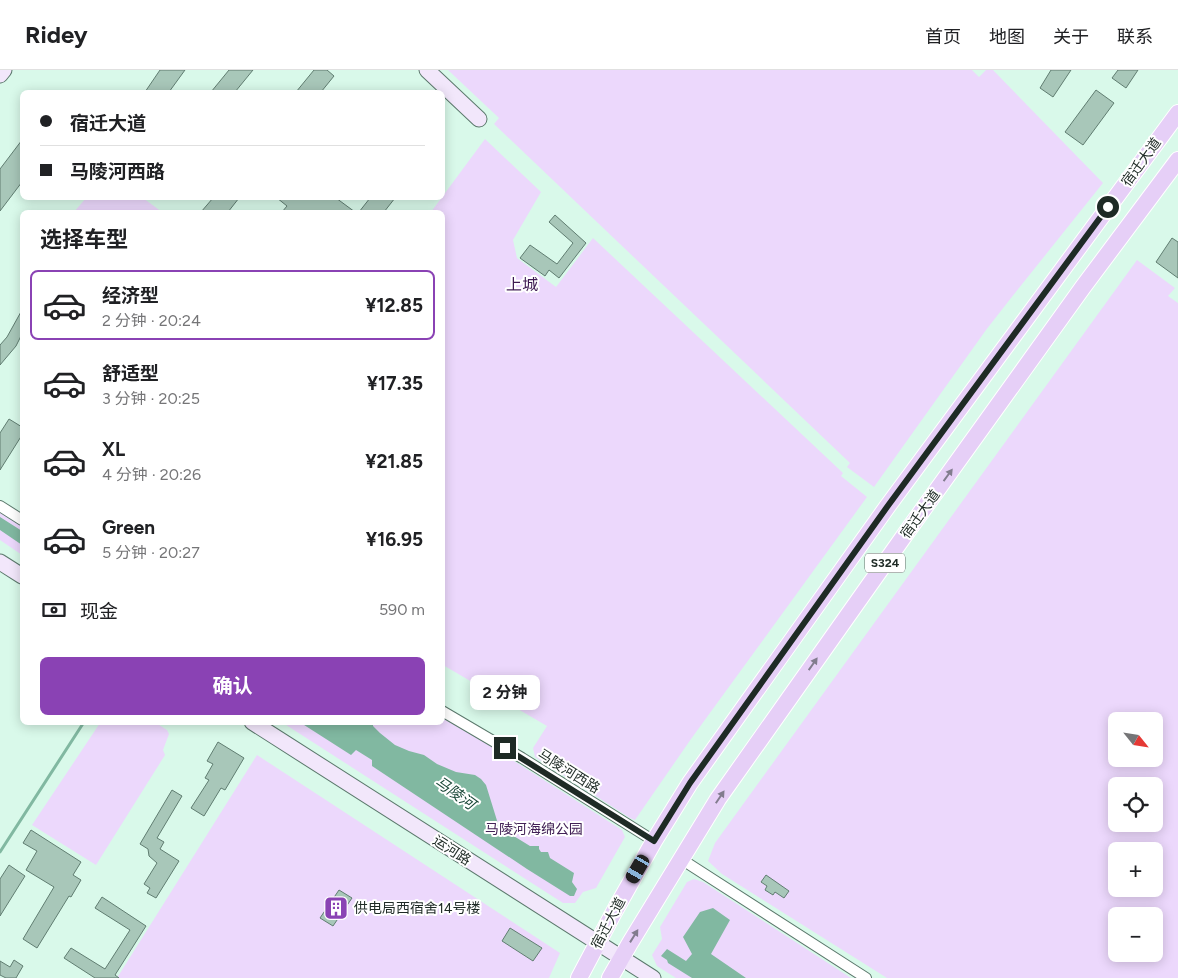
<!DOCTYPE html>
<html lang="zh">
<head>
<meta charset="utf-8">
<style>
  :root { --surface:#fff; --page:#f2f2f2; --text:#202124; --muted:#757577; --line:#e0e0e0; --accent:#8a42b4 }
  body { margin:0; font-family:Figtree,"Noto Sans SC",sans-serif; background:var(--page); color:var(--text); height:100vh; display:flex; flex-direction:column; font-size:19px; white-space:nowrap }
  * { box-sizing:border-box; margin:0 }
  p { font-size:16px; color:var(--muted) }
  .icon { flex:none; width:28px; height:28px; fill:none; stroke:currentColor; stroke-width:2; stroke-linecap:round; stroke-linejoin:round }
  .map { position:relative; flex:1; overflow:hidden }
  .drawer { position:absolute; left:20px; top:140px; width:425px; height:515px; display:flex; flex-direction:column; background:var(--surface); border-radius:8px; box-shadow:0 2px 12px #0003 }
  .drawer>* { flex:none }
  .banner { position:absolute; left:20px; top:20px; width:425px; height:110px; border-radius:8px; box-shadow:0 2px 12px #0003; display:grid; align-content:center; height:110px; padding:0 20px; background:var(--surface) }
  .needle { width:32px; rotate:120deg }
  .fabs { position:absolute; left:1108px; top:642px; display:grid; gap:10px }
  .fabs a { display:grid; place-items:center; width:55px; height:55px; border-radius:8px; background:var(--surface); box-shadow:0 2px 12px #0003; font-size:25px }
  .end { position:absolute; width:22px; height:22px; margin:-11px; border:6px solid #1e2a25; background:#fff; box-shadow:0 0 0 2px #fff }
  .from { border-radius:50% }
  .bubble { position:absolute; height:35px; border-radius:8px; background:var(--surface); box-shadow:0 2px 12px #0003; font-size:16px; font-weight:700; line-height:35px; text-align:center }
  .car { position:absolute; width:15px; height:30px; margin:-15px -8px; border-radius:6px; box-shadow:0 0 4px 1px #0007; background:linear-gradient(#222 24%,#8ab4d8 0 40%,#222 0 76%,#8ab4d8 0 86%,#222 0) }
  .banner b { display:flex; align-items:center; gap:18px; height:48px; font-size:19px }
  .banner b+b { border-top:1px solid var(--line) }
  .banner i { width:12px; height:12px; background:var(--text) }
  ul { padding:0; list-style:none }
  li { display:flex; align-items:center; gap:15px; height:70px; margin:0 10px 8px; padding:0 10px; border:2px solid transparent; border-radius:8px }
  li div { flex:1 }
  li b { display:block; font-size:19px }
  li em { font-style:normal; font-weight:700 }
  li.selected { border-color:var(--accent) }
  li>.icon { width:45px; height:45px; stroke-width:1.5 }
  h2 { padding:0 20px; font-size:22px; line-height:60px }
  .pay { display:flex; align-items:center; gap:12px; height:55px; padding:0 20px; font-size:19px }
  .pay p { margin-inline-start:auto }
  .cta { display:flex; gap:10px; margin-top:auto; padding:10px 20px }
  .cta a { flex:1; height:58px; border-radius:8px; background:var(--accent); color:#fff; font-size:20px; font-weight:700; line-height:58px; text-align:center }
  header { display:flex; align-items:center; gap:30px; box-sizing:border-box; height:70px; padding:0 25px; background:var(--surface); border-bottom:1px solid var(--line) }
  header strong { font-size:24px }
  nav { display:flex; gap:28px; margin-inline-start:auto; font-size:18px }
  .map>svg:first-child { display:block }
</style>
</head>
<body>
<header>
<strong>Ridey</strong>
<nav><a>首页</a><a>地图</a><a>关于</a><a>联系</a></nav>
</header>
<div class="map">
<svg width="1178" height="908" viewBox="0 0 1178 908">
  <rect width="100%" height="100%" fill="#d9f9ea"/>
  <path fill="#ecd8fc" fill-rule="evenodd" d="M 448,0 L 972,0 L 979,7 L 986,0 L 993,0 L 1103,113 L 1011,228 L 986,260 L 874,417 L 847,397 L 850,393 L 494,54 L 499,48 Z
    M 485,69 L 541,122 L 513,170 L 517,188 L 556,217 L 593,168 L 843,403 L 841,406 L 867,427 L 691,669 L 635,750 L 630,748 L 535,687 L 533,678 L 547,656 L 443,595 L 442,142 L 431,142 Z
    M 86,128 L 143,128 L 162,142 L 74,142 Z
    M 1137,190 L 1175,218 L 1168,226 L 1178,233 L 1178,908 L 887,908 L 722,804 L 708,791 L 715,773 ZM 1116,651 L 1154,651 L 1154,689 L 1116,689 ZM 1116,716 L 1154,716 L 1154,754 L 1116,754 ZM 1116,781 L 1154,781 L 1154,819 L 1116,819 ZM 1116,846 L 1154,846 L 1154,884 L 1116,884 Z
    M 0,440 L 22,455 L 22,485 L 0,470 Z
    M 443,648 L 492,677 L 622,760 L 625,767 L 596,818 L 583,822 L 575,833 L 563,833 L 283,653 L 442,652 Z
    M 100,653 L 156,653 L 167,660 L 169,664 L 163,680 L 165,685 L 96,795 L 32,755 Z
    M 257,685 L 560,883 L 549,908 L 117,908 Z
    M 694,809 L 703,812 L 851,908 L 676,908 L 657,896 L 652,885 L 662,869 L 660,857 L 687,812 Z"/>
  <path fill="#81b8a1" d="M 0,447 L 22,461 L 22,475 L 0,460 Z
    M 301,653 L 373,653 L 373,656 L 380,663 L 395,675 L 409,681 L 424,685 L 437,694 L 456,702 L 475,705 L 481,709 L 486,715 L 499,757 L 530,776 L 539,776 L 539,779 L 541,782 L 548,782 L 550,788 L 574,803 L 572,812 L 577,819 L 574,826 L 570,826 L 527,799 L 372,696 L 372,690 L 356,680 L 351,685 Z
    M 713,838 L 730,850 L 711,884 L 746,908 L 692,908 L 668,893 L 667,890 L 661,886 L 667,879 L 686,891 L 692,884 L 683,867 L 700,842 Z"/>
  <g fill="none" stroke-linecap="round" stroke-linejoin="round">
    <path stroke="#81b8a1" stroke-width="3" d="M 0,782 L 84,652"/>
  </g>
  <path fill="#a8c7b9" stroke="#607d71" d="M 160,0 L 185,0 L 169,22 L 145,22 Z
    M 229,0 L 253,0 L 235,22 L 211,22 Z
    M 314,0 L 327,0 L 334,6 L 321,22 L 296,22 Z
    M 1051,0 L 1071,0 L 1053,27 L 1040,18 Z
    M 1118,0 L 1138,0 L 1126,18 L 1112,8 Z
    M 1096,20 L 1114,33 L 1083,75 L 1065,62 Z
    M 22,70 L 22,112 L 0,141 L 0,99 Z
    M 213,128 L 239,128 L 228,142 L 201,142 Z
    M 277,128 L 336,128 L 355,142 L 282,142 L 287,136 Z
    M 370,128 L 395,128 L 384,142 L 359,142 Z
    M 555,145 L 586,173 L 559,208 L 549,200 L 545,206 L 520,188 L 530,175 L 557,194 L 573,173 L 549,152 Z
    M 1172,168 L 1178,172 L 1178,208 L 1156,192 Z
    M 22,240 L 22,264 L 16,276 L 0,295 L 0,275 L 7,267 Z
    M 9,349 L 22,357 L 22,365 L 0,400 L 0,363 Z
    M 218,672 L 244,688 L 225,720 L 221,718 L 204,746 L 191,738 L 209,710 L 205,708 L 213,694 L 207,691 Z
    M 172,720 L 182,726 L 157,768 L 164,772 L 160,779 L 179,791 L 156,828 L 147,823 L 150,818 L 144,814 L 157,793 L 149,786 L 148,779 L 140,774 Z
    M 31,760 L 81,792 L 73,805 L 81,810 L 71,827 L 69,826 L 37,878 L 23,869 L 54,817 L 26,800 L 37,781 L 23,773 Z
    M 9,795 L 25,806 L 0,846 L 0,809 Z
    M 766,805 L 789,821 L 784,828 L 775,822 L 773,825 L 765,820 L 767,816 L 761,812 Z
    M 339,820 L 352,828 L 333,856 L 320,848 Z
    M 102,827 L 146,856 L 115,905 L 119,908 L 95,908 L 64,888 L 71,878 L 105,899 L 130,860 L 95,838 Z
    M 510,858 L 542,878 L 533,891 L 502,871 Z
    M 14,890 L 23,896 L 16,908 L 6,908 L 0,905 L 0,891 L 10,897 Z"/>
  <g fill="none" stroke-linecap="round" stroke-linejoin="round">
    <g stroke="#5b786c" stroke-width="12">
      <path id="street" d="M 0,436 L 22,450
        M 442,641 L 522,688 L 654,771
        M 681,789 L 866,908"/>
    </g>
    <g stroke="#5b786c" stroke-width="17">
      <path id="secondary" d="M 427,0 L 479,49
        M 0,5 L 4,0
        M 0,492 L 22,506
        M 252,652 L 653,908"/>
    </g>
    <g stroke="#fff" stroke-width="18">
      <path id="primary" d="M 579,908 L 614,842 L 654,771 L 690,713 L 887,437 L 1178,43
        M 610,908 L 630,873 L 718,729 L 909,459 L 1083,217 L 1178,90"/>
    </g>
    <use href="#street" stroke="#fff" stroke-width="10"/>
    <use href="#secondary" stroke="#f2e7fb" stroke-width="15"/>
    <use href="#primary" stroke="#e6cff7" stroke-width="16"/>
  </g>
  <defs><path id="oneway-solid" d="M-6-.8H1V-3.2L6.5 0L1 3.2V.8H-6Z" transform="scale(1.25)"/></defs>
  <g fill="#827c8e">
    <use href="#oneway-solid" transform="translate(948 405) rotate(-54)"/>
    <use href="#oneway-solid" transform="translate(813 594) rotate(-55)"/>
    <use href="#oneway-solid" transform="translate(720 727) rotate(-56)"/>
    <use href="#oneway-solid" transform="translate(634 866) rotate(-58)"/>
  </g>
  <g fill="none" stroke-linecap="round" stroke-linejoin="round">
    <path stroke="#1e2a25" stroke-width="6" d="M 505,678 L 654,771 L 690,713 L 887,437 L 1108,137"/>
  </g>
  <defs>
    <g id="building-square" transform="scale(1.25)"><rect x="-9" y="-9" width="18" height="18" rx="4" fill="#8a42b4" stroke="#fff"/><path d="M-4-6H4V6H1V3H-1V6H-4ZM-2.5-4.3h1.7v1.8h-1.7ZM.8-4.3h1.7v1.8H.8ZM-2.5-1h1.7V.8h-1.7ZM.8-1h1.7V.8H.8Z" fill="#fff"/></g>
  </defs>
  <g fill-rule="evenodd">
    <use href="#building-square" x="336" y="838"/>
  </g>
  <g text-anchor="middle" stroke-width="4" stroke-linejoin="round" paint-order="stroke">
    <rect fill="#fff" stroke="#626a66" stroke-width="1" x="865" y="483.5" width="40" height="19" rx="4"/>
    <g font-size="12" font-weight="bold" fill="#1e2a25">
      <text x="885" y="497">S324</text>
    </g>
    <g font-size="14" fill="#1e2a25" stroke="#fff">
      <text transform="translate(1141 92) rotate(-54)" y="5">宿迁大道</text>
      <text transform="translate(920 444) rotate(-54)" y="5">宿迁大道</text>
      <text transform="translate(569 701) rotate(32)" y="5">马陵河西路</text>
      <text transform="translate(452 780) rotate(33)" y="5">运河路</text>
      <text transform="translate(608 853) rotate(-62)" y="5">宿迁大道</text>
    </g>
    <g font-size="14" fill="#432257" stroke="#fff">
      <text x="534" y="764">马陵河海绵公园</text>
    </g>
    <g font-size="14" fill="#1e2a25" stroke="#fff" text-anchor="start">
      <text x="354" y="843">供电局西宿舍14号楼</text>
    </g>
    <g font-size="15" font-style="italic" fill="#194737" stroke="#fff">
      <text transform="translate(455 723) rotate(35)" y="5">马陵河</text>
    </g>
    <g font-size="16" fill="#3e1b52" stroke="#fff">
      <text x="522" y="220">上城</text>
    </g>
  </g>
</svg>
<div class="fabs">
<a><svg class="needle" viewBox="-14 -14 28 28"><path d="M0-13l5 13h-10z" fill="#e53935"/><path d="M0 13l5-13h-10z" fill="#757577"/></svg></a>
<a><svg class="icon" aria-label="locate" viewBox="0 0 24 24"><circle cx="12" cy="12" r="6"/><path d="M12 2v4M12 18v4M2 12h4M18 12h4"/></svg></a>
<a>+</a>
<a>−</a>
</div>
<i class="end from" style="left:1108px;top:137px"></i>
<i class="end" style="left:505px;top:678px"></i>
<div class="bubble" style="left:470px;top:605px;width:70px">2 分钟</div>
<i class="car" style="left:638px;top:799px;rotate:210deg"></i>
<div class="banner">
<b><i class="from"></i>宿迁大道</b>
<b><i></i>马陵河西路</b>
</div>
<section class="drawer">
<h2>选择车型</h2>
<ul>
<li class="selected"><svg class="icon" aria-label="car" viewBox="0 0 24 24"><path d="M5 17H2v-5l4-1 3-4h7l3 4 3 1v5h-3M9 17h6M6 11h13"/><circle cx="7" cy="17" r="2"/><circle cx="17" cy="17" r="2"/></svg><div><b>经济型</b><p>2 分钟 · 20:24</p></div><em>¥12.85</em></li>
<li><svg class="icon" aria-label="car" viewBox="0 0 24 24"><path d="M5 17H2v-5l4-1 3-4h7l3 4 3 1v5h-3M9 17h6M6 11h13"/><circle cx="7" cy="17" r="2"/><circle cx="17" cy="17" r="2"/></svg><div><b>舒适型</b><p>3 分钟 · 20:25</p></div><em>¥17.35</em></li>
<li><svg class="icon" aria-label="car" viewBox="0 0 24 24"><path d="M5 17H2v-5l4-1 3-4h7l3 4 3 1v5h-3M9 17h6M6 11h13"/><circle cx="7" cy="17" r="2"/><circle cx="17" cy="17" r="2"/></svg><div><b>XL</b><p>4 分钟 · 20:26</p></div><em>¥21.85</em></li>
<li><svg class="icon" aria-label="car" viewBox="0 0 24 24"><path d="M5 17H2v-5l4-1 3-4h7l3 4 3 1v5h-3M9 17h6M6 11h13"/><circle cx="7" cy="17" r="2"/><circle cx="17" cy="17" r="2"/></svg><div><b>Green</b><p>5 分钟 · 20:27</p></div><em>¥16.95</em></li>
</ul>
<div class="pay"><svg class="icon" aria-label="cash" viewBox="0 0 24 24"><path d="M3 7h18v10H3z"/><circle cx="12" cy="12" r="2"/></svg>现金<p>590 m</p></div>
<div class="cta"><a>确认</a></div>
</section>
</div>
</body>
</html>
